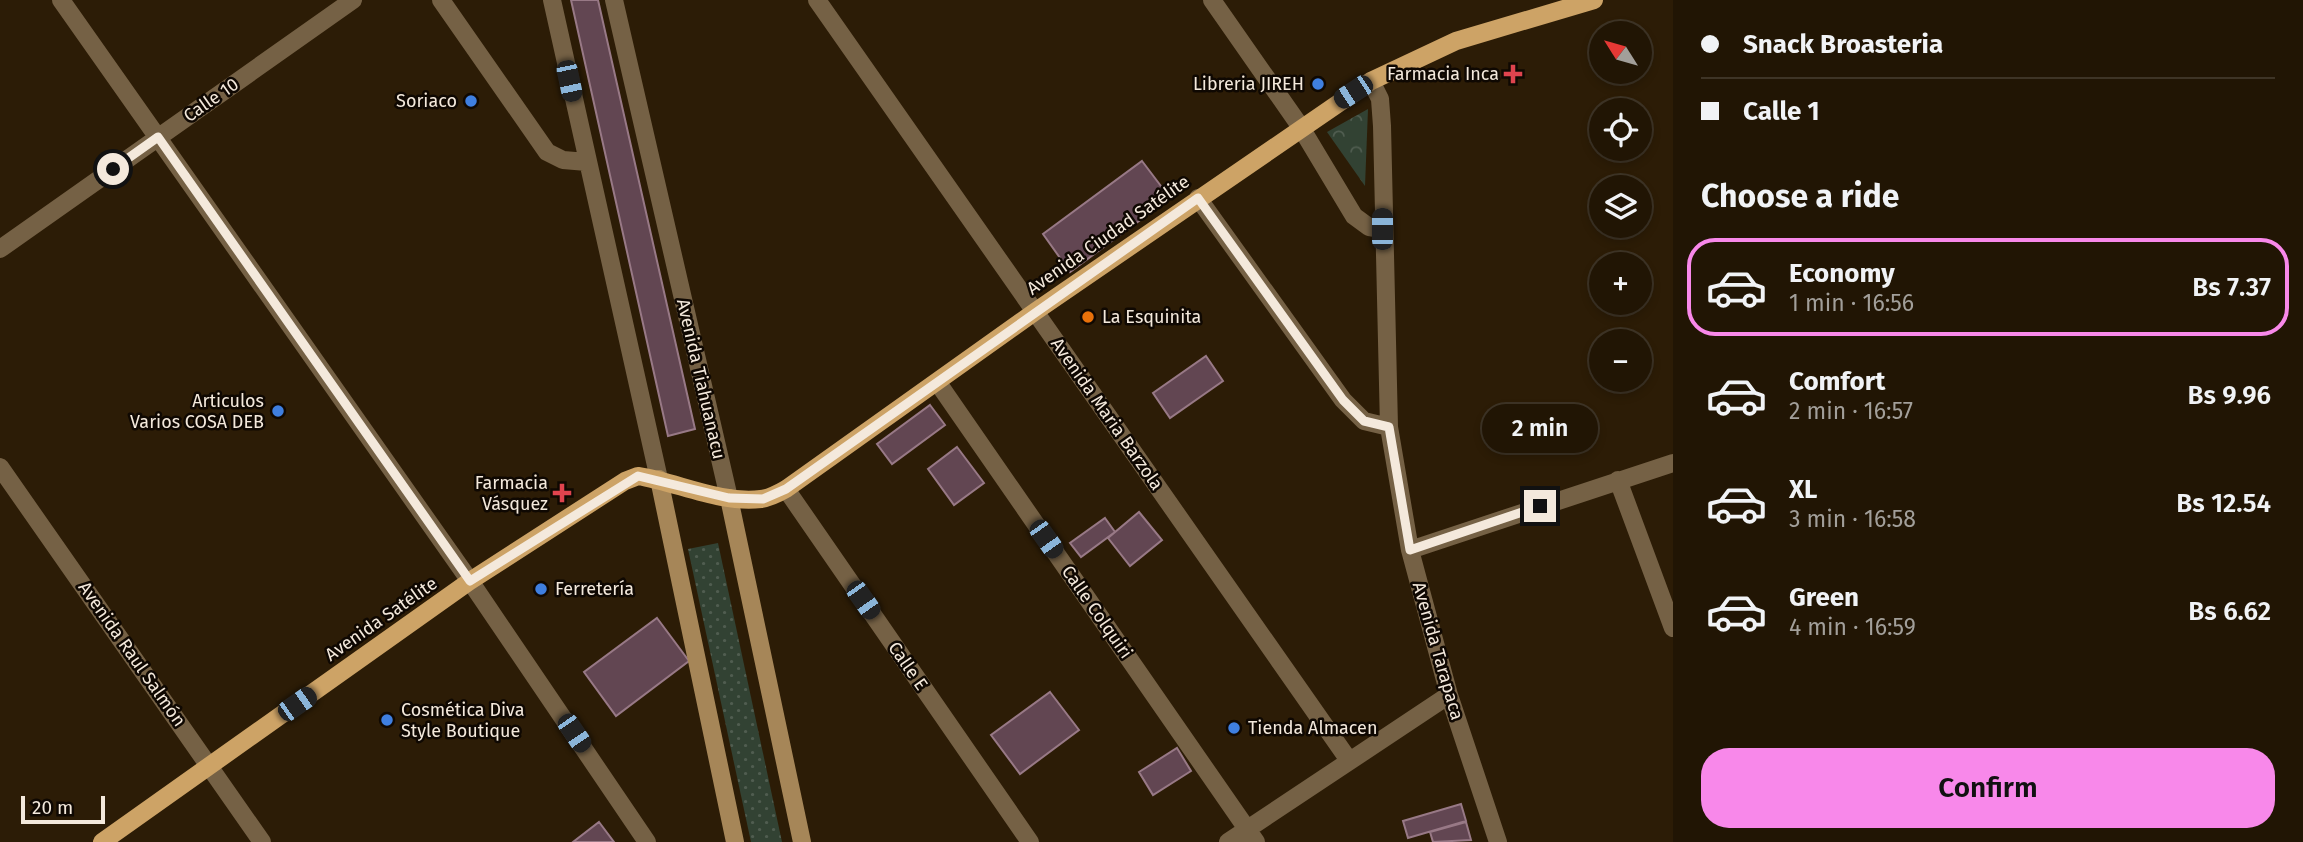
<!DOCTYPE html>
<html lang="en">
<head>
<meta charset="utf-8">
<style>
  :root { --surface:#211504; --page:#2d2213; --text:#f1f3f6; --muted:#a29f9a; --line:#3e3426; --accent:#f888ea }
  body { margin:0; font-family:"Fira Sans",sans-serif; background:var(--page); color:var(--text); height:100vh; display:flex; flex-direction:column; font-size:26px; white-space:nowrap }
  * { box-sizing:border-box; margin:0 }
  p { font-size:23px; color:var(--muted) }
  .icon { flex:none; width:38px; height:38px; fill:none; stroke:currentColor; stroke-width:2; stroke-linecap:round; stroke-linejoin:round }
  .map { position:relative; flex:1; overflow:hidden }
  .details { display:flex; flex-direction:column; background:var(--surface); width:630px }
  .details>* { flex:none }
  .top-card { display:grid; align-content:center; height:154px; padding:0 28px; background:var(--surface) }
  .needle { width:46px; rotate:307deg }
  .tools { position:absolute; left:1589px; top:21px; display:grid; gap:14px }
  .tools a { display:grid; place-items:center; width:63px; height:63px; border-radius:50%; background:var(--surface); box-shadow:0 4px 10px #0003,0 0 0 2px var(--line); font-size:35px }
  .scale { position:absolute; left:21px; bottom:18px; width:84px; box-sizing:border-box; padding-left:7px; border:4px solid #f4e9dc; border-top:0; font-size:19px; line-height:24px; white-space:nowrap; color:#f4e9dc; -webkit-text-stroke:5px #0f0802; paint-order:stroke }
  .end { position:absolute; width:32px; height:32px; margin:-16px; border:9px solid #f4e9dc; background:#111; box-shadow:0 0 0 4px #111 }
  .from { border-radius:50% }
  .bubble { position:absolute; height:49px; border-radius:24px; background:var(--surface); box-shadow:0 4px 10px #0003,0 0 0 2px var(--line); font-size:23px; font-weight:600; line-height:49px; text-align:center }
  .car { position:absolute; width:21px; height:42px; margin:-21px -10px; border-radius:9px; box-shadow:0 0 5px 2px #0007; background:linear-gradient(#222 24%,#8ab4d8 0 40%,#222 0 76%,#8ab4d8 0 86%,#222 0) }
  .top-card b { display:flex; align-items:center; gap:24px; height:66px; font-size:26px }
  .top-card b+b { border-top:2px solid var(--line) }
  .top-card i { width:18px; height:18px; background:var(--text) }
  ul { padding:0; list-style:none }
  li { display:flex; align-items:center; gap:21px; height:98px; margin:0 14px 10px; padding:0 14px; border:4px solid transparent; border-radius:28px }
  li div { flex:1 }
  li b { display:block; font-size:26px }
  li em { font-style:normal; font-weight:600 }
  li.active { border-color:var(--accent) }
  li>.icon { width:63px; height:63px; stroke-width:1.5 }
  h2 { padding:0 28px; font-size:32px; line-height:84px }
  .primary-button { display:flex; gap:14px; margin-top:auto; padding:14px 28px }
  .primary-button a { flex:1; height:80px; border-radius:28px; background:var(--accent); color:#111; font-size:28px; font-weight:600; line-height:80px; text-align:center }
  main { display:flex; flex:1; min-height:0 }
  .map>svg:first-child { display:block }
</style>
</head>
<body>
<main>
<div class="map">
<svg width="1673" height="842" viewBox="0 0 1673 842">
  <defs>
    <pattern id="grass-dots" width="8" height="8" patternUnits="userSpaceOnUse" patternTransform="scale(1.75)"><rect width="8" height="8" fill="#324233"/><path d="M2 2h.1M6 6h.1" fill="none" stroke="#505d50" stroke-width="1.8" stroke-linecap="round"/></pattern>
    <pattern id="forest-crowns" width="20" height="18" patternUnits="userSpaceOnUse" patternTransform="scale(1.75)"><rect width="20" height="18" fill="#324233"/><path d="M2 6a3 3 0 1 1 6 0M12 15a3 3 0 1 1 6 0" fill="none" stroke="#505d50"/></pattern>
  </defs>
  <rect width="100%" height="100%" fill="#2c1c06"/>
  <path fill="url(#grass-dots)" d="M 718,543 L 782,842 L 751,842 L 688,549 Z"/>
  <path fill="url(#forest-crowns)" d="M 1368,109 L 1365,186 L 1327,132 Z"/>
  <path fill="#624652" stroke="#987986" stroke-width="2" d="M 571,0 L 598,0 L 695,429 L 668,436 Z
    M 1142,161 L 1170,198 L 1070,272 L 1043,234 Z
    M 1206,356 L 1223,381 L 1170,418 L 1153,393 Z
    M 930,405 L 945,425 L 892,464 L 877,444 Z
    M 957,447 L 984,483 L 954,505 L 928,469 Z
    M 1139,512 L 1162,540 L 1130,566 L 1108,538 Z
    M 1105,518 L 1115,532 L 1081,557 L 1070,543 Z
    M 657,618 L 689,661 L 616,716 L 584,672 Z
    M 1050,692 L 1079,730 L 1020,774 L 991,735 Z
    M 1177,748 L 1191,771 L 1153,795 L 1139,772 Z
    M 1461,804 L 1466,821 L 1408,838 L 1403,821 Z
    M 599,822 L 614,842 L 573,842 Z
    M 1466,822 L 1471,840 L 1433,842 L 1430,832 Z"/>
  <g fill="none" stroke-linecap="round" stroke-linejoin="round">
    <path stroke="#756145" stroke-width="18" d="M 61,0 L 470,581 L 647,842
      M 441,0 L 547,152 L 563,160 L 587,162
      M 552,0 L 659,479
      M 614,0 L 729,498
      M 817,0 L 1348,759
      M 1212,0 L 1300,126 L 1354,216 L 1369,227 L 1382,229
      M 1371,81 L 1380,99 L 1382,126 L 1389,427 L 1410,550 L 1449,695 L 1498,842
      M 1198,198 L 1343,400 L 1364,421 L 1389,427
      M 0,249 L 353,0
      M 938,383 L 1256,842
      M 0,467 L 262,842
      M 1618,480 L 1673,628
      M 786,489 L 1030,842
      M 1410,550 L 1673,463
      M 1228,842 L 1449,695"/>
    <path stroke="#a68658" stroke-width="18" d="M 659,479 L 735,842
      M 729,498 L 802,842"/>
    <path stroke="#cda366" stroke-width="18" d="M 102,842 L 470,581 L 625,481 L 638,476 C 677,482 720,504 761,499 C 769,498 779,493 786,489 L 1036,311 L 1371,81 L 1456,41 L 1594,0"/>
  </g>
  <g fill="none" stroke-linecap="round" stroke-linejoin="round">
    <path stroke="#f4e9dc" stroke-width="9" d="M 113,169 L 158,137 L 470,581 L 638,476 L 729,498 L 763,499 L 786,489 L 1198,198 L 1343,400 L 1364,421 L 1389,427 L 1410,550 L 1540,506"/>
  </g>
  <g fill="#e0444e" stroke="#0f0802" stroke-width="2.5">
    <path d="M1509.5 63.5h7v7h7v7h-7v7h-7v-7h-7v-7h7z"/>
    <path d="M558.5 482.5h7v7h7v7h-7v7h-7v-7h-7v-7h7z"/>
  </g>
  <g fill="#3f7fe0" stroke="#0f0802" stroke-width="2.5">
    <circle cx="1318" cy="84" r="7"/>
    <circle cx="471" cy="101" r="7"/>
    <circle cx="278" cy="411" r="7"/>
    <circle cx="541" cy="589" r="7"/>
    <circle cx="387" cy="720" r="7"/>
    <circle cx="1234" cy="728" r="7"/>
  </g>
  <circle fill="#e8710a" stroke="#0f0802" stroke-width="2.5" cx="1088" cy="317" r="7"/>
  <g text-anchor="middle" stroke-width="5" stroke-linejoin="round" paint-order="stroke">
    <g font-size="18" fill="#f4e9dc" stroke="#0f0802" text-anchor="end">
      <text x="1499" y="80">Farmacia Inca</text>
      <text x="1304" y="90">Libreria JIREH</text>
      <text x="457" y="107">Soriaco</text>
      <text x="1102" y="323" text-anchor="start">La Esquinita</text>
      <text x="264" y="407">Articulos<tspan x="264" dy="21">Varios COSA DEB</tspan></text>
      <text x="548" y="489">Farmacia<tspan x="548" dy="21">Vásquez</tspan></text>
      <text x="555" y="595" text-anchor="start">Ferretería</text>
      <text x="401" y="716" text-anchor="start">Cosmética Diva<tspan x="401" dy="21">Style Boutique</tspan></text>
      <text x="1248" y="734" text-anchor="start">Tienda Almacen</text>
    </g>
    <g font-size="18" fill="#f4e9dc" stroke="#0f0802">
      <text transform="translate(211 100) rotate(-35)" y="6">Calle 10</text>
      <text transform="translate(1108 235) rotate(-35)" y="6">Avenida Ciudad Satélite</text>
      <text transform="translate(701 379) rotate(77)" y="6">Avenida Tiahuanacu</text>
      <text transform="translate(1107 414) rotate(55)" y="6">Avenida Maria Barzola</text>
      <text transform="translate(1097 612) rotate(55)" y="6">Calle Colquiri</text>
      <text transform="translate(381 619) rotate(-35)" y="6">Avenida Satélite</text>
      <text transform="translate(1438 651) rotate(74)" y="6">Avenida Tarapaca</text>
      <text transform="translate(132 654) rotate(55)" y="6">Avenida Raul Salmón</text>
      <text transform="translate(908 666) rotate(55)" y="6">Calle E</text>
    </g>
  </g>
</svg>
<div class="tools">
<a><svg class="needle" viewBox="-14 -14 28 28"><path d="M0-13l5 13h-10z" fill="#e53935"/><path d="M0 13l5-13h-10z" fill="#a29f9a"/></svg></a>
<a><svg class="icon" aria-label="locate" viewBox="0 0 24 24"><circle cx="12" cy="12" r="6"/><path d="M12 2v4M12 18v4M2 12h4M18 12h4"/></svg></a>
<a><svg class="icon" aria-label="layers" viewBox="0 0 24 24"><path d="M12 4l9 5-9 5-9-5zM3 14l9 5 9-5"/></svg></a>
<a>+</a>
<a>−</a>
</div>
<div class="scale">20 m</div>
<i class="end from" style="left:113px;top:169px"></i>
<i class="end" style="left:1540px;top:506px"></i>
<div class="bubble" style="left:1482px;top:404px;width:116px">2 min</div>
<i class="car" style="left:569px;top:81px;rotate:168deg"></i>
<i class="car" style="left:1353px;top:92px;rotate:237deg"></i>
<i class="car" style="left:1382px;top:229px;rotate:0deg"></i>
<i class="car" style="left:1046px;top:539px;rotate:145deg"></i>
<i class="car" style="left:863px;top:600px;rotate:145deg"></i>
<i class="car" style="left:297px;top:704px;rotate:55deg"></i>
<i class="car" style="left:574px;top:733px;rotate:146deg"></i>
</div>
<section class="details">
<div class="top-card">
<b><i class="from"></i>Snack Broasteria</b>
<b><i></i>Calle 1</b>
</div>
<h2>Choose a ride</h2>
<ul>
<li class="active"><svg class="icon" aria-label="car" viewBox="0 0 24 24"><path d="M5 17H2v-5l4-1 3-4h7l3 4 3 1v5h-3M9 17h6M6 11h13"/><circle cx="7" cy="17" r="2"/><circle cx="17" cy="17" r="2"/></svg><div><b>Economy</b><p>1 min · 16:56</p></div><em>Bs 7.37</em></li>
<li><svg class="icon" aria-label="car" viewBox="0 0 24 24"><path d="M5 17H2v-5l4-1 3-4h7l3 4 3 1v5h-3M9 17h6M6 11h13"/><circle cx="7" cy="17" r="2"/><circle cx="17" cy="17" r="2"/></svg><div><b>Comfort</b><p>2 min · 16:57</p></div><em>Bs 9.96</em></li>
<li><svg class="icon" aria-label="car" viewBox="0 0 24 24"><path d="M5 17H2v-5l4-1 3-4h7l3 4 3 1v5h-3M9 17h6M6 11h13"/><circle cx="7" cy="17" r="2"/><circle cx="17" cy="17" r="2"/></svg><div><b>XL</b><p>3 min · 16:58</p></div><em>Bs 12.54</em></li>
<li><svg class="icon" aria-label="car" viewBox="0 0 24 24"><path d="M5 17H2v-5l4-1 3-4h7l3 4 3 1v5h-3M9 17h6M6 11h13"/><circle cx="7" cy="17" r="2"/><circle cx="17" cy="17" r="2"/></svg><div><b>Green</b><p>4 min · 16:59</p></div><em>Bs 6.62</em></li>
</ul>
<div class="primary-button"><a>Confirm</a></div>
</section>
</main>
</body>
</html>
